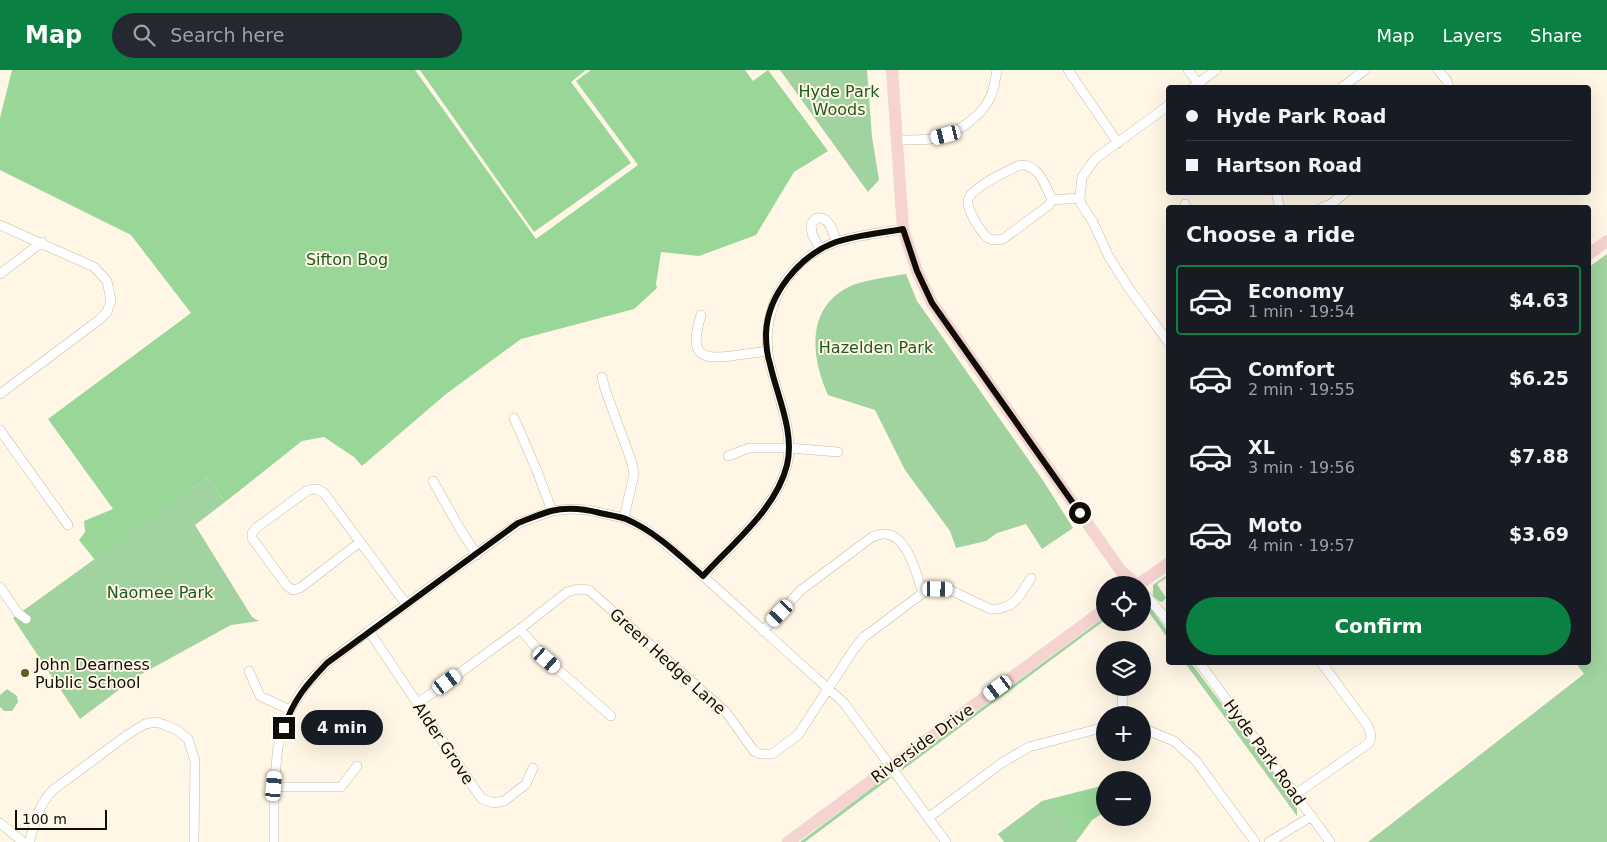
<!DOCTYPE html>
<html lang="en">
<head>
<meta charset="utf-8">
<style>
  :root { --surface:#171b24; --page:#242831; --text:#f1f3f6; --muted:#9ea1a6; --line:#363941; --accent:#0b8043 }
  body { margin:0; font-family:"DejaVu Sans",sans-serif; background:var(--page); color:var(--text); height:100vh; display:flex; flex-direction:column; font-size:19px; white-space:nowrap }
  * { box-sizing:border-box; margin:0 }
  p { font-size:16px; color:var(--muted) }
  .icon { flex:none; width:28px; height:28px; fill:none; stroke:currentColor; stroke-width:2; stroke-linecap:round; stroke-linejoin:round }
  .map { position:relative; flex:1; overflow:hidden }
  .panel { position:absolute; left:1166px; top:135px; width:425px; height:460px; display:flex; flex-direction:column; background:var(--surface); border-radius:5px; box-shadow:0 5px 20px #0002 }
  .panel>* { flex:none }
  .guide { position:absolute; left:1166px; top:15px; width:425px; height:110px; border-radius:5px; box-shadow:0 5px 20px #0002; display:grid; align-content:center; height:110px; padding:0 20px; background:var(--surface) }
  .fabs { position:absolute; left:1096px; top:506px; display:grid; gap:10px }
  .fabs a { display:grid; place-items:center; width:55px; height:55px; border-radius:50%; background:var(--surface); box-shadow:0 5px 20px #0002; font-size:25px }
  .scale { position:absolute; left:15px; bottom:12px; width:92px; box-sizing:border-box; padding-left:5px; border:2px solid #100d06; border-top:0; font-size:14px; line-height:18px; white-space:nowrap; color:#100d06; -webkit-text-stroke:4px #fff6e5; paint-order:stroke }
  .end { position:absolute; width:22px; height:22px; margin:-11px; border:6px solid #100d06; background:#fff; box-shadow:0 0 0 2px #fff }
  .from { border-radius:50% }
  .bubble { position:absolute; height:35px; border-radius:18px; background:var(--surface); box-shadow:0 5px 20px #0002; font-size:16px; font-weight:700; line-height:35px; text-align:center }
  .car { position:absolute; width:15px; height:30px; margin:-15px -8px; border-radius:6px; box-shadow:0 0 4px 1px #0007; background:linear-gradient(#fff 24%,#345 0 40%,#fff 0 76%,#345 0 86%,#fff 0) }
  .guide b { display:flex; align-items:center; gap:18px; height:48px; font-size:19px }
  .guide b+b { border-top:1px solid var(--line) }
  .guide i { width:12px; height:12px; background:var(--text) }
  ul { padding:0; list-style:none }
  li { display:flex; align-items:center; gap:15px; height:70px; margin:0 10px 8px; padding:0 10px; border:2px solid transparent; border-radius:5px }
  li div { flex:1 }
  li b { display:block; font-size:19px }
  li em { font-style:normal; font-weight:700 }
  li.current { border-color:var(--accent) }
  li>.icon { width:45px; height:45px; stroke-width:1.5 }
  h2 { padding:0 20px; font-size:22px; line-height:60px }
  .cta { display:flex; gap:10px; margin-top:auto; padding:10px 20px }
  .cta a { flex:1; height:58px; border-radius:30px; background:var(--accent); color:#fff; font-size:20px; font-weight:700; line-height:58px; text-align:center }
  header { display:flex; align-items:center; gap:30px; box-sizing:border-box; height:70px; padding:0 25px; background:var(--accent); color:#fff }
  header strong { font-size:24px }
  nav { display:flex; gap:28px; margin-inline-start:auto; font-size:18px }
  .search { width:350px; height:45px; background:var(--page); display:flex; align-items:center; gap:12px; box-sizing:border-box; padding:0 18px; border-radius:28px; color:var(--muted); font-size:19px }
  .map>svg:first-child { display:block }
</style>
</head>
<body>
<header>
<strong>Map</strong>
<div class="search"><svg class="icon" aria-label="search" viewBox="0 0 24 24"><circle cx="10" cy="10" r="6"/><path d="M15 15l6 6"/></svg>Search here</div>
<nav><a>Map</a><a>Layers</a><a>Share</a></nav>
</header>
<div class="map">
<svg width="1607" height="772" viewBox="0 0 1607 772">
  <rect width="100%" height="100%" fill="#fff6e5"/>
  <path fill="#a0d39f" d="M 780,0 L 867,0 L 872,67 L 879,110 L 868,122 Z
    M 1607,184 L 1607,772 L 1368,772 L 1584,604 L 1576,593 L 1589,592 L 1589,197 Z
    M 906,204 L 917,231 L 929,248 L 1044,412 L 1073,458 L 1042,479 L 1026,454 L 997,463 L 986,471 L 956,478 L 950,461 L 905,400 L 875,340 L 828,325 C 810,285 806,235 853,215 C 869,209 889,207 906,204 Z
    M 207,408 L 225,432 L 195,455 L 252,547 L 259,551 L 231,555 L 136,607 L 80,649 L 13,548 Z
    M 1169,504 L 1169,506 L 1157,514 L 1166,528 L 1162,532 L 1159,531 L 1153,526 L 1153,515 Z
    M 1143,528 L 1169,563 L 1169,570 L 1143,534 Z
    M 1105,547 L 1105,550 L 901,701 L 904,695 Z
    M 1185,593 L 1191,593 L 1293,728 L 1297,736 L 1297,746 Z
    M 7,619 L 17,626 L 18,632 L 12,641 L 4,641 L 0,637 L 0,625 Z
    M 892,707 L 805,772 L 800,772 L 885,708 Z
    M 1105,715 L 1105,742 L 1092,750 L 1076,772 L 1004,772 L 998,764 L 1042,731 Z"/>
  <path fill="#98d798" d="M 12,0 L 415,0 L 536,169 L 638,95 L 576,11 L 591,0 L 745,0 L 753,11 L 768,0 L 828,81 L 794,102 L 756,165 L 699,186 L 661,182 L 656,214 L 657,218 L 634,239 L 521,269 L 446,324 L 362,396 L 354,387 L 324,367 L 302,371 L 225,432 L 207,408 L 95,490 L 79,470 L 85,462 L 84,451 L 113,439 L 48,349 L 191,243 L 131,165 L 0,100 L 0,48 Z
    M 420,0 L 586,0 L 571,12 L 631,93 L 534,162 Z
    M 1105,717 L 1105,740 L 1090,750 L 1078,766 L 1050,730 Z"/>
  <g fill="none" stroke-linecap="round" stroke-linejoin="round">
    <g stroke="#c5bba6" stroke-width="10">
      <path id="minor" d="M 1068,0 L 1118,73
        M 1188,0 L 1201,17
        M 1438,0 L 1447,11 L 1449,18
        M 1192,18 L 1216,0
        M 1341,18 L 1365,0
        M 1169,35 L 1095,89 L 1082,107 L 1080,128 L 1081,134 L 1093,152 L 1109,187 L 1128,217 L 1169,273
        M 896,70 C 908,70 920,70 932,69 C 952,66 979,49 989,30 C 994,22 995,10 997,0
        M 1276,122 L 1280,138
        M 1052,130 C 1045,115 1039,94 1020,95 C 1007,101 972,117 968,130 C 966,138 981,163 988,168 C 993,171 997,170 1003,169 L 1049,135 L 1052,130 L 1080,128
        M 1185,134 L 1187,138
        M 1321,138 L 1331,134 L 1346,122
        M 0,155 L 94,197 L 107,211 L 111,230 L 107,242 L 99,250 L 0,324
        M 820,179 L 812,164 L 811,154 L 816,148 C 830,146 832,161 837,172
        M 0,204 L 42,172
        M 701,245 C 691,279 694,291 731,286 C 743,284 755,283 767,281
        M 602,307 L 605,319 L 631,390 L 634,404 L 624,448
        M 514,348 L 537,401 L 552,441
        M 0,360 L 68,455
        M 728,386 L 749,378 L 788,378 L 838,382
        M 433,411 L 460,459 L 477,485
        M 360,472 L 300,518 L 293,520 L 287,516 L 252,468 L 252,463 L 256,458 L 308,420 L 317,419 L 324,423 L 406,534
        M 703,506 C 733,473 776,439 787,395 C 795,363 777,325 770,294 C 758,244 786,189 836,172 C 857,165 881,163 903,159
        M 0,517 L 18,543 L 26,549
        M 1142,521 L 1169,552
        M 520,559 L 547,590 L 611,646
        M 369,561 L 481,728 L 493,733 L 504,731 L 526,714 L 533,698
        M 763,561 L 801,520 L 872,467 C 876,466 880,464 883,464 C 907,462 917,506 923,523
        M 1199,592 L 1330,772
        M 249,601 L 260,626 L 290,640
        M 1122,618 L 1123,645
        M 417,634 L 520,559 L 567,522 L 578,519 L 589,520 L 726,642 L 754,681 L 760,684 L 772,684 L 798,665 L 854,579 L 864,567 L 923,523 L 938,519 L 950,520 L 990,539 L 999,539 L 1010,535 L 1018,528 L 1031,508
        M 1142,658 L 1174,671 L 1196,691 L 1255,772
        M 274,717 L 341,717 L 357,696
        M 1296,724 L 1369,673 L 1371,666 L 1368,656 L 1321,592
        M 928,748 L 1003,692 L 1029,677 L 1105,657
        M 0,753 L 23,772
        M 29,772 C 37,749 36,739 53,720 L 127,665 L 145,654 L 156,652 L 165,655 L 177,660 L 188,669 L 195,691 L 194,772
        M 274,772 L 274,717 L 278,676 L 290,640 L 306,615 L 327,593 L 369,561 L 519,453 L 552,441 L 569,439 L 588,440 L 624,448 L 644,458 L 658,468 L 703,506 L 844,633 L 946,772
        M 1269,772 L 1312,746"/>
    </g>
    <g stroke="#dedddc" stroke-width="12">
      <path id="major" d="M 892,0 L 903,159 L 917,201 L 932,233 L 1121,501 L 1137,515
        M 1589,184 L 1607,171
        M 1138,515 L 1169,493
        M 788,772 L 1105,539"/>
    </g>
    <use href="#minor" stroke="#fff" stroke-width="9"/>
    <use href="#major" stroke="#f7d3d0" stroke-width="11"/>
  </g>
  <g fill="none" stroke-linecap="round" stroke-linejoin="round">
    <path stroke="#100d06" stroke-width="6" d="M 284,658 C 293,630 307,614 327,593 L 518,453 C 529,449 540,444 551,441 C 567,437 585,439 600,443 C 609,445 618,446 626,449 C 656,462 679,485 703,506 C 733,473 776,439 787,395 C 795,362 777,326 770,294 C 767,285 766,274 766,264 C 767,225 800,185 836,172 C 857,165 881,163 903,159 L 917,201 L 932,233 L 1080,443"/>
  </g>
  <circle fill="#655a26" stroke="#fff6e5" stroke-width="2" cx="25" cy="603" r="5"/>
  <g text-anchor="middle" stroke-width="4" stroke-linejoin="round" paint-order="stroke">
    <g font-size="16" fill="#1b5a20" stroke="#fff6e5">
      <text x="839" y="27">Hyde Park<tspan x="839" dy="18">Woods</tspan></text>
      <text x="347" y="195">Sifton Bog</text>
      <text x="876" y="283">Hazelden Park</text>
      <text x="160" y="528">Naomee Park</text>
    </g>
    <g font-size="16" fill="#100d06" stroke="#fff6e5">
      <text transform="translate(668 591) rotate(42)" y="6">Green Hedge Lane</text>
      <text transform="translate(444 673) rotate(56)" y="6">Alder Grove</text>
      <text transform="translate(922 673) rotate(-36)" y="6">Riverside Drive</text>
      <text transform="translate(1265 682) rotate(54)" y="6">Hyde Park Road</text>
    </g>
    <g font-size="16" fill="#100d06" stroke="#fff6e5" text-anchor="start">
      <text x="35" y="600">John Dearness<tspan x="35" dy="18">Public School</tspan></text>
    </g>
  </g>
</svg>
<div class="fabs">
<a><svg class="icon" aria-label="locate" viewBox="0 0 24 24"><circle cx="12" cy="12" r="6"/><path d="M12 2v4M12 18v4M2 12h4M18 12h4"/></svg></a>
<a><svg class="icon" aria-label="layers" viewBox="0 0 24 24"><path d="M12 4l9 5-9 5-9-5zM3 14l9 5 9-5"/></svg></a>
<a>+</a>
<a>−</a>
</div>
<div class="scale">100 m</div>
<i class="end from" style="left:1080px;top:443px"></i>
<i class="end" style="left:284px;top:658px"></i>
<div class="bubble" style="left:301px;top:640px;width:82px">4 min</div>
<i class="car" style="left:946px;top:65px;rotate:256deg"></i>
<i class="car" style="left:938px;top:519px;rotate:91deg"></i>
<i class="car" style="left:780px;top:543px;rotate:223deg"></i>
<i class="car" style="left:547px;top:590px;rotate:131deg"></i>
<i class="car" style="left:447px;top:612px;rotate:54deg"></i>
<i class="car" style="left:998px;top:618px;rotate:234deg"></i>
<i class="car" style="left:274px;top:716px;rotate:5deg"></i>
<div class="guide">
<b><i class="from"></i>Hyde Park Road</b>
<b><i></i>Hartson Road</b>
</div>
<section class="panel">
<h2>Choose a ride</h2>
<ul>
<li class="current"><svg class="icon" aria-label="car" viewBox="0 0 24 24"><path d="M5 17H2v-5l4-1 3-4h7l3 4 3 1v5h-3M9 17h6M6 11h13"/><circle cx="7" cy="17" r="2"/><circle cx="17" cy="17" r="2"/></svg><div><b>Economy</b><p>1 min · 19:54</p></div><em>$4.63</em></li>
<li><svg class="icon" aria-label="car" viewBox="0 0 24 24"><path d="M5 17H2v-5l4-1 3-4h7l3 4 3 1v5h-3M9 17h6M6 11h13"/><circle cx="7" cy="17" r="2"/><circle cx="17" cy="17" r="2"/></svg><div><b>Comfort</b><p>2 min · 19:55</p></div><em>$6.25</em></li>
<li><svg class="icon" aria-label="car" viewBox="0 0 24 24"><path d="M5 17H2v-5l4-1 3-4h7l3 4 3 1v5h-3M9 17h6M6 11h13"/><circle cx="7" cy="17" r="2"/><circle cx="17" cy="17" r="2"/></svg><div><b>XL</b><p>3 min · 19:56</p></div><em>$7.88</em></li>
<li><svg class="icon" aria-label="car" viewBox="0 0 24 24"><path d="M5 17H2v-5l4-1 3-4h7l3 4 3 1v5h-3M9 17h6M6 11h13"/><circle cx="7" cy="17" r="2"/><circle cx="17" cy="17" r="2"/></svg><div><b>Moto</b><p>4 min · 19:57</p></div><em>$3.69</em></li>
</ul>
<div class="cta"><a>Confirm</a></div>
</section>
</div>
</body>
</html>
